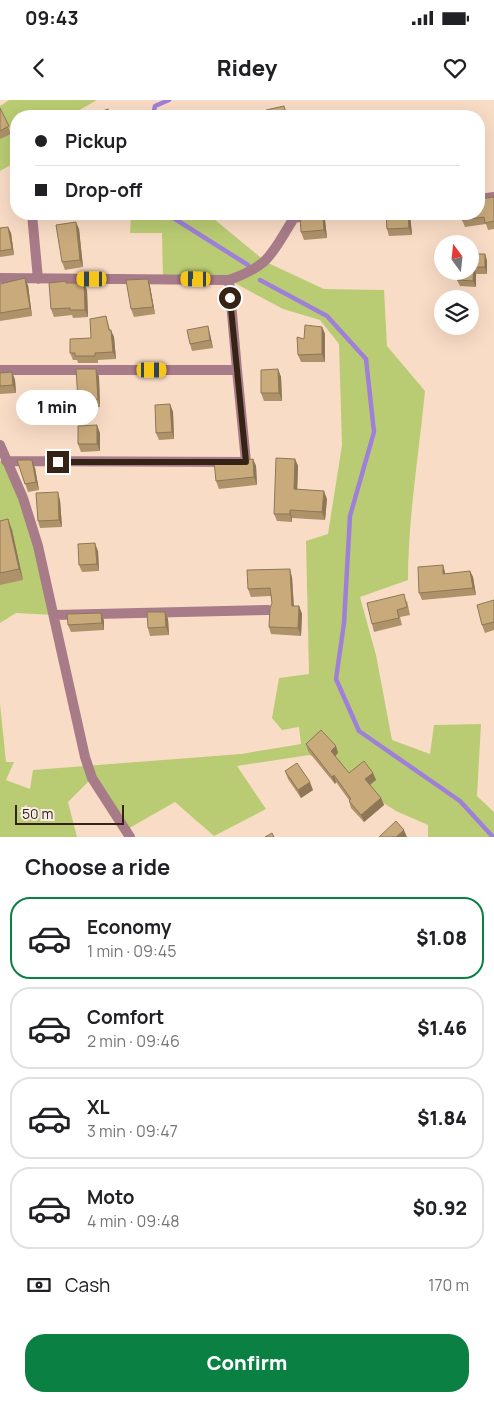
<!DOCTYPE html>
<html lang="en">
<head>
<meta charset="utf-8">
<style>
  :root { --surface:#fff; --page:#f2f2f2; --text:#202124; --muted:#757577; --line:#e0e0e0; --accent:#0b8043 }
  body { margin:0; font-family:Manrope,sans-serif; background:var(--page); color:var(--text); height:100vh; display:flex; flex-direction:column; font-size:19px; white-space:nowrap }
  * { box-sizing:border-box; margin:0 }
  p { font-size:16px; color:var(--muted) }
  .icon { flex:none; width:28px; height:28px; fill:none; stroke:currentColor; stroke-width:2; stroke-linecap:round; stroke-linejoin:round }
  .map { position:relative; height:737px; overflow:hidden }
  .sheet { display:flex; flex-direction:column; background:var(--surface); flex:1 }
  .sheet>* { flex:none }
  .top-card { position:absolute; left:10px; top:10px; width:475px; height:110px; border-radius:20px; box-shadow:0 5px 20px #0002; display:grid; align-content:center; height:110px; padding:0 25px; background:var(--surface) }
  .needle { width:32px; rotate:345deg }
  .buttons { position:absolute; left:434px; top:135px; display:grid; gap:10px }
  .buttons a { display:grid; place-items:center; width:45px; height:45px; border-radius:50%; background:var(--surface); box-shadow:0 5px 20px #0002; font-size:25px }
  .scale { position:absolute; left:15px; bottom:12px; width:109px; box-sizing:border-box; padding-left:5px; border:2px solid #352315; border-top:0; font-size:14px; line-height:18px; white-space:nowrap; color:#352315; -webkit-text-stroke:4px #f7ede6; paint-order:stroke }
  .end { position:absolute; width:22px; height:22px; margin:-11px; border:6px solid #352315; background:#fff; box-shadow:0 0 0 2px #fff }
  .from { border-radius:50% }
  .bubble { position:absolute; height:35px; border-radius:18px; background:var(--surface); box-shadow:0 5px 20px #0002; font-size:16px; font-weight:800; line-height:35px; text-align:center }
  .car { position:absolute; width:15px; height:30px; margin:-15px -8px; border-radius:6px; box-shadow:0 0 4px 1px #0007; background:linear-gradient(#f5c518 24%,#345 0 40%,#f5c518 0 76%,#345 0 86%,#f5c518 0) }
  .top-card b { display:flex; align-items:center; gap:18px; height:48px; font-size:19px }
  .top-card b+b { border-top:1px solid var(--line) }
  .top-card i { width:12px; height:12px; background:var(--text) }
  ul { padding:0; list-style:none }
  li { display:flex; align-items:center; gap:15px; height:82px; margin:0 10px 8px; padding:0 15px; border:2px solid var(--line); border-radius:20px }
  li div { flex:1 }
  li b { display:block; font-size:19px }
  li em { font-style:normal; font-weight:800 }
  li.on { border-color:var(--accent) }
  li>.icon { width:45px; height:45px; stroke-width:1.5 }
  h2 { padding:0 25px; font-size:22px; line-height:60px }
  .pay { display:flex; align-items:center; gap:12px; height:55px; padding:0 25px; font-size:19px }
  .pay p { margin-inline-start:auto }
  .cta { display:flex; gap:10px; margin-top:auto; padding:10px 25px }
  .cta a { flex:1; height:58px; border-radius:20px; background:var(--accent); color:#fff; font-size:20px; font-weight:800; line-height:58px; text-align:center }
  .status { display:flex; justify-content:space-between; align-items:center; height:35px; padding:0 25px; background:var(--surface); direction:ltr }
  .status svg { height:14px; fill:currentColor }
  header { display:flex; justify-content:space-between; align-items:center; height:65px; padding:0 25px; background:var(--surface); font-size:22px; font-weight:800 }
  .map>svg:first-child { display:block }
</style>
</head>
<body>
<div class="status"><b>09:43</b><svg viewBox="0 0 49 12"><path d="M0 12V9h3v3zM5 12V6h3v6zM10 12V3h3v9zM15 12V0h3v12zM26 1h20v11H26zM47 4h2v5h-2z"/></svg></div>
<header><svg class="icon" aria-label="back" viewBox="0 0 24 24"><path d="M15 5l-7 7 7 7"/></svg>Ridey<svg class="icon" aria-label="heart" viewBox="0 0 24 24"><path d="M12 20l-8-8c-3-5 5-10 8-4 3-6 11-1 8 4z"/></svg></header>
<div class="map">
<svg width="494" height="737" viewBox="0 0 494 737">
  <rect width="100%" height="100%" fill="#f9dcc6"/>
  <path fill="#bacc73" d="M 9,0 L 97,0 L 69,16 L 16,16 L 16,62 L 0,71 L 0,6 Z
    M 131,114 L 208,114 L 266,162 L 324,189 L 384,190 L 387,246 L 425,291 C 419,354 408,417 408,480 L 360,497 L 376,555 L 392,640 L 430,654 L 434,625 L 481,624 L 477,696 L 494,712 L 494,737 L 428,737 L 428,725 L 396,711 L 344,678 L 330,662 L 309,655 L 237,666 L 266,709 L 214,736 L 175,702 L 126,730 L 92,678 L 68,702 L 77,737 L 0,737 L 0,604 L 6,662 L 14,662 L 6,680 L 30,689 L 33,670 L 241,654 L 301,644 L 299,627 L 282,630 L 272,618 L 279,578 L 309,574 L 306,441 L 328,434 L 342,345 L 339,244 L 320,220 L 283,209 L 229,180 L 163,179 L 162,133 L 130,133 Z
    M 0,361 L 6,361 L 15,381 L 54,515 L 16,513 L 0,523 Z"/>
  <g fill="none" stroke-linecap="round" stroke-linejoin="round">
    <path stroke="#9e80d8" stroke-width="4.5" d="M 153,16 L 155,6 L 169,0
      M 167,114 L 248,165
      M 260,180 L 327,216 L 366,259 L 374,332 L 350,416 L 344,523 L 336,579 L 359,631 L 460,701 L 493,737"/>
    <path stroke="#a87b89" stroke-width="10" d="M 479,99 L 494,97
      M 32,114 L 38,179
      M 0,178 L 229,180 C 271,165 271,154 294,118 L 318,114
      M 0,270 L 237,270 L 229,180
      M 0,345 L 23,398 L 38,446 L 85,657 L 92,678 L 130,737
      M 6,361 L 246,362 L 237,270
      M 54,515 L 268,510"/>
  </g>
  <path fill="#ad926a" d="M 0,8 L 11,34 L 0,39 Z
    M 494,97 L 494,129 L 488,130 L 486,124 L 465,127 L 462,120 Z
    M 386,114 L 410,114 L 412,135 L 389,136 L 387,129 Z
    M 325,120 L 327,138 L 304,140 L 301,132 Z
    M 8,127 L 11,133 L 14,155 L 0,157 L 0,128 Z
    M 79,129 L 83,167 L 65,170 L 62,162 Z
    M 485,154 L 487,161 L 487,174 L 476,174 L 476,187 L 460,186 L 457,180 L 458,173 L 457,171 L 470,171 Z
    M 148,179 L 150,186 L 155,214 L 134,217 L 131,209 Z
    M 66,181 L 67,183 L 87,190 L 88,217 L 73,218 L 72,215 L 54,217 L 51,209 Z
    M 0,184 L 28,185 L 32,216 L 0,221 Z
    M 106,216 L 110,230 L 114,237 L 116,259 L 98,260 L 98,263 L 78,263 L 77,260 L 73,260 L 70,253 L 91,238 Z
    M 322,227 L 325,234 L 325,262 L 301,262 L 298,255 L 304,239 Z
    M 210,234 L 213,248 L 192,251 L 190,244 Z
    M 96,269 L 99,277 L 100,307 L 81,308 L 78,300 Z
    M 278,269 L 281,277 L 282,301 L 264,301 L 261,293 Z
    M 12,272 L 15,280 L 16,293 L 0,294 L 0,273 Z
    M 170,304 L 173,312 L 174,339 L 159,340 L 156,333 Z
    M 100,333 L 100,351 L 81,352 L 78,344 Z
    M 253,359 L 256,366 L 257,385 L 219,389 L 216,381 L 243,361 Z
    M 295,359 L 298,366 L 297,389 L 327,399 L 325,420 L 292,418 L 292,422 L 277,421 L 274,414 Z
    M 17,360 L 35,368 L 39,390 L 28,392 Z
    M 60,400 L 62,427 L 40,428 L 38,421 Z
    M 8,419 L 12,430 L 23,480 L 0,485 L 0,421 Z
    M 98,451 L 99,471 L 82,472 L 79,465 Z
    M 443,465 L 445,474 L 470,471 L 473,477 L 476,495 L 422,500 L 419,493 Z
    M 292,477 L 294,506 L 299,506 L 302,514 L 301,536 L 271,534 L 269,527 L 272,503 L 271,496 L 251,497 L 248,489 Z
    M 494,500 L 494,530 L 485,533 L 482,525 Z
    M 407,501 L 410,515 L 400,517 L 402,525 L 374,532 L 372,524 Z
    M 165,512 L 168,519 L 169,535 L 150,536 L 148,528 Z
    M 101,513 L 104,521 L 104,530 L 71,532 L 68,525 Z
    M 306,644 L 336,646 L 338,653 L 335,656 L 349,673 L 373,673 L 376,680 L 370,685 L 381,698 L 384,705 L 364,722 L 351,708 L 349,701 L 349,700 L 336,682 L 335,684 L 308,651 Z
    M 285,671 L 313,690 L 301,698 L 288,679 Z"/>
  <path fill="#8d7756" d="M 323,114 L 325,120 L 327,138 L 324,130 Z
    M 408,114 L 410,114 L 412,135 L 409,128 Z
    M 76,122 L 79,129 L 83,167 L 80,160 Z
    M 8,127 L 11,133 L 14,155 L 12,149 Z
    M 485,154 L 487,161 L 487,174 L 485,167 Z
    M 474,167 L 476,174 L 476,187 L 473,181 Z
    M 25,178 L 28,185 L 32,216 L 30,208 Z
    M 148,179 L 150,186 L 155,214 L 153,207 Z
    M 84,183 L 87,190 L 88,217 L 85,210 Z
    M 208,226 L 210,234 L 213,248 L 210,240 Z
    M 322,227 L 325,234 L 325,262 L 322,254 Z
    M 111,230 L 114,237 L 116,259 L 113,252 Z
    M 96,269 L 99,277 L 100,307 L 98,299 Z
    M 278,269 L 281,277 L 282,301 L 279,293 Z
    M 12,272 L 15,280 L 16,293 L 13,285 Z
    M 170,304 L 173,312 L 174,339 L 172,332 Z
    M 97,325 L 100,333 L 100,351 L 97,344 Z
    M 253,359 L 256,366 L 257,385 L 254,377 Z
    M 295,359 L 298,366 L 297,397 L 294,389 Z
    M 32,360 L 35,368 L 39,390 L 36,382 Z
    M 324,391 L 327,399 L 325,420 L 322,412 Z
    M 58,392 L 60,400 L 62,427 L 59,420 Z
    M 290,410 L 292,418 L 292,422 L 290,414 Z
    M 8,419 L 12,430 L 23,480 L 19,469 Z
    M 95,443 L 98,451 L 99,471 L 97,464 Z
    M 443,465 L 445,472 L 446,481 L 443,474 Z
    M 290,469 L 292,477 L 294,513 L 292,506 Z
    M 470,471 L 473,477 L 476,495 L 473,488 Z
    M 299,506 L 302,514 L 301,536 L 298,528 Z
    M 165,512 L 168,519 L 169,535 L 166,527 Z
    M 101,513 L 104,521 L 104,530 L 102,523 Z
    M 336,646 L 338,653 L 333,658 L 331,651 Z
    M 373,673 L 376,680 L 368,686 L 365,679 Z
    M 334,675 L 336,682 L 335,684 L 332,677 Z
    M 310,682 L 313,690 L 301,698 L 298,690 Z
    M 381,698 L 384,705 L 364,722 L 361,715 Z
    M 404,730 L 407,737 L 396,737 Z"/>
  <path fill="#c9aa7b" stroke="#8d7756" d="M 284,6 L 287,16 L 268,16 L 266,10 Z
    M 0,8 L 9,26 L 0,31 Z
    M 108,9 L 111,16 L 90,16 Z
    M 73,11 L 76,16 L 64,16 Z
    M 494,97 L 494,121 L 485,123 L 484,117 L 462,120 L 462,114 L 479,114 L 479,99 Z
    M 315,114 L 323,114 L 324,130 L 301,132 L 300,116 Z
    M 386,114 L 408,114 L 409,128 L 387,129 Z
    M 76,122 L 80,160 L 62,162 L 56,125 Z
    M 8,127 L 12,149 L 0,151 L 0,128 Z
    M 470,154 L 485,154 L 485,167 L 474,167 L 473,181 L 457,180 L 458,171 L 470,171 Z
    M 25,178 L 30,208 L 0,213 L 0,184 Z
    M 148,179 L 153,207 L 131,209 L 126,180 Z
    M 66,181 L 66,183 L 84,183 L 85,210 L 70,210 L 70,208 L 51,209 L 49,183 Z
    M 106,216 L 109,230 L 111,230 L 113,252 L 95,253 L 95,256 L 75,256 L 75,253 L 70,253 L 70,239 L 91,238 L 90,219 Z
    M 305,225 L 322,227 L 322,254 L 298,255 L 297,237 L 304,239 Z
    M 208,226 L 210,240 L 190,244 L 187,230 Z
    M 76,269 L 96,269 L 98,299 L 78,300 Z
    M 278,269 L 279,293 L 261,293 L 261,270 Z
    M 12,272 L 13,285 L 0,286 L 0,273 Z
    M 170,304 L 172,332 L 156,333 L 155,305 Z
    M 97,325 L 97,344 L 78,344 L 78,326 Z
    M 276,358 L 295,359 L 294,389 L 324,391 L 322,412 L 290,410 L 290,414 L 274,414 Z
    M 253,359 L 254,377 L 216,381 L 214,362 L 243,361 Z
    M 17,360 L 32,360 L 36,382 L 25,384 Z
    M 58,392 L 59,420 L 38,421 L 36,393 Z
    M 8,419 L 19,469 L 0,473 L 0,421 Z
    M 95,443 L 97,464 L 79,465 L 78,444 Z
    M 443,465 L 443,474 L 470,471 L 473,488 L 419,493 L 418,467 Z
    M 290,469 L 292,506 L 299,506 L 298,528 L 269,527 L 270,508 L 272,503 L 270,488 L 248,489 L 247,470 Z
    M 404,494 L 407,507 L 397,510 L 399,518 L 372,524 L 367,503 Z
    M 494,500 L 494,522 L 482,525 L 477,505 Z
    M 147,512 L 165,512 L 166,527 L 148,528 Z
    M 101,513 L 102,523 L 68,525 L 67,514 Z
    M 321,630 L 336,646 L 331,651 L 349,673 L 364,661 L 373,673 L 365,679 L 381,698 L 361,715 L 349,701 L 351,699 L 334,675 L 332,677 L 306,644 Z
    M 297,663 L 310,682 L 298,690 L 285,671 Z
    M 396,721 L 404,730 L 396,737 L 379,737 Z
    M 272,733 L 274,737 L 265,737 Z"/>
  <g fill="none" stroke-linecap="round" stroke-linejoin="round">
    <path stroke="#352315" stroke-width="6" d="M 58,362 L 246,362 L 230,198"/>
  </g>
</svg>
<div class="buttons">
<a><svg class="needle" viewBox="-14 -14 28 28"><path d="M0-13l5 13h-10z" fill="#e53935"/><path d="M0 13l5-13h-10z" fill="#757577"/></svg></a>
<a><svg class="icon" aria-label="layers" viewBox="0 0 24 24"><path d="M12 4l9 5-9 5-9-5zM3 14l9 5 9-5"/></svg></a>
</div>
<div class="scale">50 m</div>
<i class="end from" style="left:230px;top:198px"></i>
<i class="end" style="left:58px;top:362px"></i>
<div class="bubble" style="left:16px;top:290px;width:82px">1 min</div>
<i class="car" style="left:92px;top:179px;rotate:270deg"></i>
<i class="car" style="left:196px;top:179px;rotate:271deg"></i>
<i class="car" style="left:152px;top:270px;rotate:90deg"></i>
<div class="top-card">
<b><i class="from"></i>Pickup</b>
<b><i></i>Drop-off</b>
</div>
</div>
<section class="sheet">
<h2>Choose a ride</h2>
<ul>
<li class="on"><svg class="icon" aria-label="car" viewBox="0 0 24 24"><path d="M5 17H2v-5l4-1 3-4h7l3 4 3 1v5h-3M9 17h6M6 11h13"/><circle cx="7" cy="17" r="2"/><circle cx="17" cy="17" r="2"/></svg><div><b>Economy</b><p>1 min · 09:45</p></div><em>$1.08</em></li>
<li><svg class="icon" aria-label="car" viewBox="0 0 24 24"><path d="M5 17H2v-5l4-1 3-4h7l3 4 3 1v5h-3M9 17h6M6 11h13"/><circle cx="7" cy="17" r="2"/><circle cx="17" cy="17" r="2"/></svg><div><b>Comfort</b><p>2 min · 09:46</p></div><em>$1.46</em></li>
<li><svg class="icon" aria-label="car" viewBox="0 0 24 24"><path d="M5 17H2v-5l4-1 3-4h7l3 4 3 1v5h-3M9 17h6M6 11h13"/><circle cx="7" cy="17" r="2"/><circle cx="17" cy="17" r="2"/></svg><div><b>XL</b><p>3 min · 09:47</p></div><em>$1.84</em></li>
<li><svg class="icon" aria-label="car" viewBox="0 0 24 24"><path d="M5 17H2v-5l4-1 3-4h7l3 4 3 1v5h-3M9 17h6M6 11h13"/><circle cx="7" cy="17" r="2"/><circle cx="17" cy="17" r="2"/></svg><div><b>Moto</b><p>4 min · 09:48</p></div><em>$0.92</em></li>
</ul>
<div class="pay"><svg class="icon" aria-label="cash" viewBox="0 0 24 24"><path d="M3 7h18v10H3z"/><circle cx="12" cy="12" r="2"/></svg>Cash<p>170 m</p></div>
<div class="cta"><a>Confirm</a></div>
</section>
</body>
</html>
